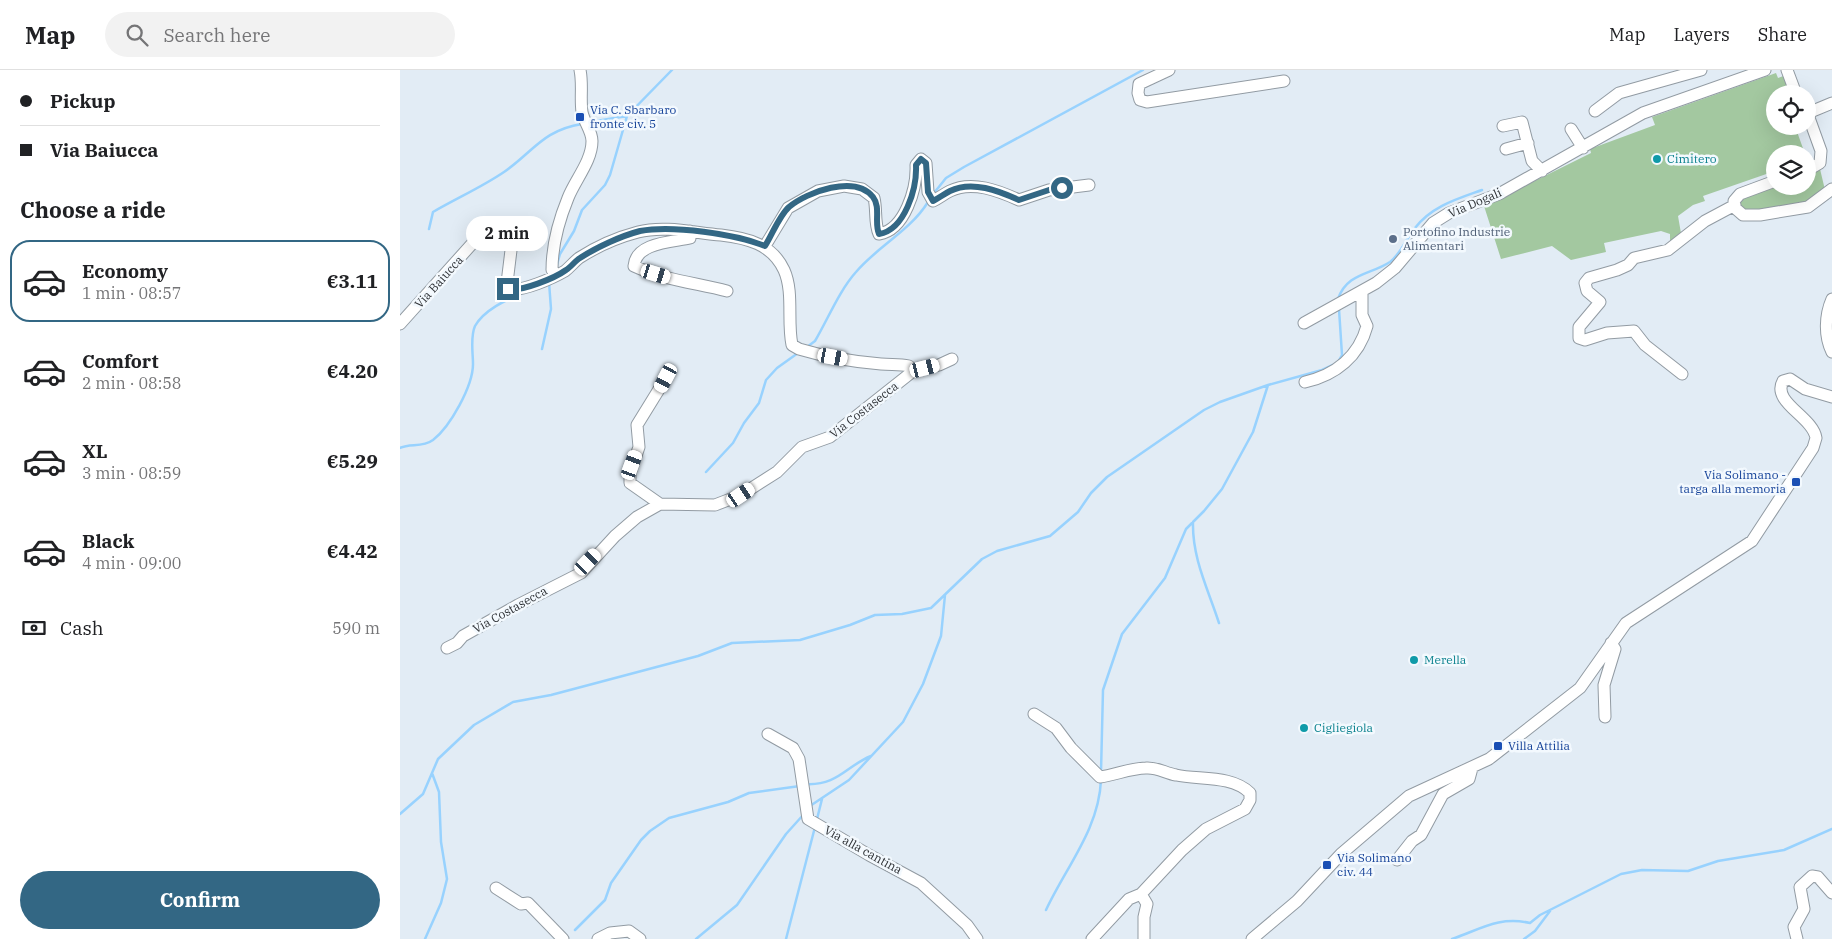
<!DOCTYPE html>
<html lang="en">
<head>
<meta charset="utf-8">
<style>
  :root { --surface:#fff; --page:#f2f2f2; --text:#202124; --muted:#757577; --line:#e0e0e0; --accent:#336784 }
  body { margin:0; font-family:"IBM Plex Serif",serif; background:var(--page); color:var(--text); height:100vh; display:flex; flex-direction:column; font-size:19px; white-space:nowrap }
  * { box-sizing:border-box; margin:0 }
  p { font-size:16px; color:var(--muted) }
  .icon { flex:none; width:28px; height:28px; fill:none; stroke:currentColor; stroke-width:2; stroke-linecap:round; stroke-linejoin:round }
  .map { position:relative; flex:1; overflow:hidden }
  .side { display:flex; flex-direction:column; background:var(--surface); width:400px }
  .side>* { flex:none }
  .top-card { display:grid; align-content:center; height:110px; padding:0 20px; background:var(--surface) }
  .controls { position:absolute; left:1366px; top:15px; display:grid; gap:10px }
  .controls a { display:grid; place-items:center; width:50px; height:50px; border-radius:50%; background:var(--surface); box-shadow:0 5px 20px #0002; font-size:25px }
  .end { position:absolute; width:22px; height:22px; margin:-11px; border:6px solid #336784; background:#fff; box-shadow:0 0 0 2px #fff }
  .from { border-radius:50% }
  .bubble { position:absolute; height:35px; border-radius:18px; background:var(--surface); box-shadow:0 5px 20px #0002; font-size:16px; font-weight:800; line-height:35px; text-align:center }
  .car { position:absolute; width:15px; height:30px; margin:-15px -8px; border-radius:6px; box-shadow:0 0 4px 1px #0007; background:linear-gradient(#fff 24%,#345 0 40%,#fff 0 76%,#345 0 86%,#fff 0) }
  .top-card b { display:flex; align-items:center; gap:18px; height:48px; font-size:19px }
  .top-card b+b { border-top:1px solid var(--line) }
  .top-card i { width:12px; height:12px; background:var(--text) }
  ul { padding:0; list-style:none }
  li { display:flex; align-items:center; gap:15px; height:82px; margin:0 10px 8px; padding:0 10px; border:2px solid transparent; border-radius:20px }
  li div { flex:1 }
  li b { display:block; font-size:19px }
  li em { font-style:normal; font-weight:800 }
  li.active { border-color:var(--accent) }
  li>.icon { width:45px; height:45px; stroke-width:1.5 }
  h2 { padding:0 20px; font-size:22px; line-height:60px }
  .pay { display:flex; align-items:center; gap:12px; height:55px; padding:0 20px; font-size:19px }
  .pay p { margin-inline-start:auto }
  .action { display:flex; gap:10px; margin-top:auto; padding:10px 20px }
  .action a { flex:1; height:58px; border-radius:30px; background:var(--accent); color:#fff; font-size:20px; font-weight:800; line-height:58px; text-align:center }
  header { display:flex; align-items:center; gap:30px; box-sizing:border-box; height:70px; padding:0 25px; background:var(--surface); border-bottom:1px solid var(--line) }
  header strong { font-size:24px }
  nav { display:flex; gap:28px; margin-inline-start:auto; font-size:18px }
  .search { width:350px; height:45px; background:var(--page); display:flex; align-items:center; gap:12px; box-sizing:border-box; padding:0 18px; border-radius:28px; color:var(--muted); font-size:19px }
  main { display:flex; flex:1; min-height:0 }
  .map>svg:first-child { display:block }
</style>
</head>
<body>
<header>
<strong>Map</strong>
<div class="search"><svg class="icon" aria-label="search" viewBox="0 0 24 24"><circle cx="10" cy="10" r="6"/><path d="M15 15l6 6"/></svg>Search here</div>
<nav><a>Map</a><a>Layers</a><a>Share</a></nav>
</header>
<main>
<section class="side">
<div class="top-card">
<b><i class="from"></i>Pickup</b>
<b><i></i>Via Baiucca</b>
</div>
<h2>Choose a ride</h2>
<ul>
<li class="active"><svg class="icon" aria-label="car" viewBox="0 0 24 24"><path d="M5 17H2v-5l4-1 3-4h7l3 4 3 1v5h-3M9 17h6M6 11h13"/><circle cx="7" cy="17" r="2"/><circle cx="17" cy="17" r="2"/></svg><div><b>Economy</b><p>1 min · 08:57</p></div><em>€3.11</em></li>
<li><svg class="icon" aria-label="car" viewBox="0 0 24 24"><path d="M5 17H2v-5l4-1 3-4h7l3 4 3 1v5h-3M9 17h6M6 11h13"/><circle cx="7" cy="17" r="2"/><circle cx="17" cy="17" r="2"/></svg><div><b>Comfort</b><p>2 min · 08:58</p></div><em>€4.20</em></li>
<li><svg class="icon" aria-label="car" viewBox="0 0 24 24"><path d="M5 17H2v-5l4-1 3-4h7l3 4 3 1v5h-3M9 17h6M6 11h13"/><circle cx="7" cy="17" r="2"/><circle cx="17" cy="17" r="2"/></svg><div><b>XL</b><p>3 min · 08:59</p></div><em>€5.29</em></li>
<li><svg class="icon" aria-label="car" viewBox="0 0 24 24"><path d="M5 17H2v-5l4-1 3-4h7l3 4 3 1v5h-3M9 17h6M6 11h13"/><circle cx="7" cy="17" r="2"/><circle cx="17" cy="17" r="2"/></svg><div><b>Black</b><p>4 min · 09:00</p></div><em>€4.42</em></li>
</ul>
<div class="pay"><svg class="icon" aria-label="cash" viewBox="0 0 24 24"><path d="M3 7h18v10H3z"/><circle cx="12" cy="12" r="2"/></svg>Cash<p>590 m</p></div>
<div class="action"><a>Confirm</a></div>
</section>
<div class="map">
<svg width="1432" height="869" viewBox="0 0 1432 869">
  <rect width="100%" height="100%" fill="#e2ecf5"/>
  <path fill="#a3c8a0" d="M 1376,3 L 1378,8 L 1386,5 L 1390,16 L 1383,19 L 1384,24 L 1375,24 L 1375,56 L 1395,56 L 1405,84 L 1375,84 L 1375,101 L 1303,126 L 1305,131 L 1293,135 L 1278,146 L 1282,169 L 1270,171 L 1270,164 L 1261,161 L 1204,173 L 1206,182 L 1171,190 L 1152,176 L 1101,189 L 1084,136 L 1191,83 L 1190,79 L 1255,55 L 1252,47 Z
    M 1420,99 L 1425,120 L 1408,131 L 1350,141 L 1340,138 L 1339,132 C 1356,115 1385,116 1408,116 L 1408,104 Z"/>
  <g fill="none" stroke-linecap="round" stroke-linejoin="round">
    <path stroke="#98d2fe" stroke-width="2.5" d="M 190,52 L 227,46
      M 534,123 L 546,108 L 564,97 L 743,0
      M 29,159 L 33,142 C 57,128 82,117 104,102 C 133,82 143,60 182,54
      M 156,198 L 160,184 L 174,161 L 182,140 L 205,115 L 210,105 L 227,46 L 272,0
      M 938,229 C 947,203 970,205 990,192 C 1000,185 1007,167 1015,158 C 1032,136 1057,129 1082,120
      M 407,277 L 415,271 C 428,249 439,221 456,202 C 478,176 510,161 528,132
      M 142,279 L 151,239 L 149,212
      M 938,292 L 942,285 L 939,239
      M 0,378 C 10,373 22,378 33,370 C 50,357 73,316 73,294 C 73,283 70,267 75,256 C 84,240 106,230 122,223
      M 306,402 L 333,373 L 344,353 L 359,333 L 366,310 L 377,298 L 398,283
      M 793,452 C 792,488 808,519 819,553
      M 701,702 L 703,620 L 722,564 L 765,508 L 786,459 L 804,441 L 822,419 L 853,362 L 868,315
      M 405,714 C 438,716 446,696 471,686
      M 410,736 L 449,710 L 503,652 L 523,614 L 541,566 L 545,525
      M 0,744 L 23,724 L 38,689 L 74,655 L 113,632 L 151,625 L 298,586 L 332,573 L 400,570 L 450,555 L 475,545 L 502,544 L 531,538 L 582,489 L 597,481 L 650,466 L 678,442 L 691,423 L 707,407 L 804,340 L 820,332 L 868,315 L 922,300 L 933,295
      M 417,749 L 422,729
      M 646,840 C 666,797 699,759 701,710
      M 175,860 L 205,830 L 211,813 L 241,770 L 250,761 L 269,748 L 328,732 L 349,723 L 400,716
      M 25,869 L 41,833 L 47,809 L 41,772 L 39,722 L 32,703
      M 296,869 L 337,835 L 386,764 L 404,744
      M 386,869 L 415,757
      M 1052,869 C 1081,859 1099,846 1130,853 L 1140,845 L 1221,804 L 1242,800 L 1288,801 L 1318,791 L 1384,780 L 1432,759
      M 1124,869 L 1135,861 L 1150,841"/>
    <g stroke="#929ba3" stroke-width="13">
      <path id="minor" d="M 769,0 L 739,14 L 738,23 L 740,30 L 747,32 L 884,11
        M 1387,0 L 1396,24
        M 1195,41 L 1219,23 L 1301,0
        M 1408,43 L 1432,33
        M 1408,45 L 1421,81 L 1420,93 L 1408,100
        M 1103,56 L 1122,52 L 1132,91 L 1142,101
        M 1171,59 L 1183,78
        M 1106,79 L 1128,73
        M 1375,111 L 1340,124 L 1334,131 L 1335,138 L 1343,145 L 1360,145 L 1408,137 L 1432,119
        M 290,161 L 290,168 C 273,172 236,172 234,196 C 264,210 296,213 327,221
        M 365,176 L 388,138 L 418,121 L 444,116 L 462,119 L 474,128 C 477,140 474,153 479,164 C 505,160 517,118 516,95 L 521,89 L 526,93 L 528,122 L 533,131 C 539,128 544,124 550,121 C 572,110 599,121 619,130 L 649,120 L 689,115
        M 156,204 L 152,200 C 152,176 159,150 168,128 C 175,110 192,91 192,71 C 192,61 184,52 182,42 C 180,28 183,14 180,0
        M 1432,229 C 1425,245 1424,266 1432,282
        M 904,253 L 976,213 L 995,198 L 1033,153 L 1049,143 L 1099,124 L 1243,43 L 1365,0
        M 0,254 L 88,156 C 100,152 109,161 112,172 L 107,213 L 109,219 C 122,222 153,208 165,201 C 170,197 174,192 179,188 C 196,177 219,167 238,162 C 265,155 295,163 321,165 C 347,168 372,174 384,200 C 394,222 387,251 392,275 L 399,279 C 426,287 454,292 481,294 C 491,295 499,294 509,296 L 512,302
        M 1282,304 L 1245,275 L 1234,261 L 1207,263 L 1185,270 L 1179,268 L 1179,257 L 1200,232 L 1187,221 L 1185,213 L 1189,208 L 1217,200 L 1228,195 L 1234,188 L 1268,180 L 1305,151 L 1335,135
        M 905,312 C 936,305 959,286 967,256 L 962,245 L 962,221
        M 260,434 L 230,413 L 230,403 L 239,377 L 237,355 L 266,308
        M 47,578 L 57,573 L 63,566 L 118,535 L 181,503 L 215,466 L 237,447 L 260,434 L 315,435 L 341,425 L 377,402 L 402,377 L 430,367 L 512,302 L 539,295 L 552,289
        M 634,644 L 656,658 L 671,678 L 700,707 C 715,705 731,698 746,698 C 757,697 765,703 776,705 C 799,710 832,705 850,723 L 850,730 L 845,739 L 806,759 L 782,780 L 741,824 L 729,829 L 692,869
        M 1205,647 L 1204,615 L 1215,579 L 1211,573
        M 368,664 L 393,678 L 399,689 L 408,749 L 469,785 L 521,813 L 567,855 L 577,869
        M 997,790 L 1012,771 L 1021,765 L 1043,724 L 1069,709 L 1072,698
        M 96,818 L 121,834 L 128,833 L 163,869
        M 741,824 L 747,834 L 744,847 L 744,869
        M 198,869 L 210,863 L 229,861 L 240,869
        M 852,869 L 897,831 L 941,784 L 1009,726 L 1089,689 L 1180,618 L 1226,553 L 1352,471 L 1413,378 L 1416,368 C 1413,347 1371,332 1383,311 L 1390,309 L 1405,319 L 1432,327
        M 1397,869 L 1394,857 L 1404,839 L 1400,817 L 1412,806 L 1418,807 L 1432,823"/>
    </g>
    <use href="#minor" stroke="#fff" stroke-width="11"/>
  </g>
  <g fill="none" stroke-linecap="round" stroke-linejoin="round">
    <path stroke="#336784" stroke-width="6" d="M 108,219 C 121,222 155,208 166,200 C 171,197 175,191 180,188 C 197,177 221,166 240,161 C 273,155 335,164 365,176 C 372,165 379,146 389,137 C 407,122 455,104 473,127 C 481,137 474,153 479,164 C 505,160 517,118 516,95 L 521,89 L 526,93 L 528,122 L 533,131 C 539,128 544,124 550,121 C 572,110 599,121 619,130 L 649,120 L 662,118"/>
  </g>
  <g fill="#1a4fb4" stroke="#f3f9fe" stroke-width="2">
    <rect x="175" y="42" width="10" height="10" rx="2.5"/>
    <rect x="1391" y="407" width="10" height="10" rx="2.5"/>
    <rect x="1093" y="671" width="10" height="10" rx="2.5"/>
    <rect x="922" y="790" width="10" height="10" rx="2.5"/>
  </g>
  <g fill="#0f9aa8" stroke="#f3f9fe" stroke-width="2">
    <circle cx="1257" cy="89" r="5"/>
    <circle cx="1014" cy="590" r="5"/>
    <circle cx="904" cy="658" r="5"/>
  </g>
  <circle fill="#5c6f8a" stroke="#f3f9fe" stroke-width="2" cx="993" cy="169" r="5"/>
  <g text-anchor="middle" stroke-width="5" stroke-linejoin="round" paint-order="stroke">
    <g font-size="12" fill="#164399" stroke="#f3f9fe" text-anchor="start">
      <text x="190" y="44">Via C. Sbarbaro<tspan x="190" dy="14">fronte civ. 5</tspan></text>
      <text x="1386" y="409" text-anchor="end">Via Solimano -<tspan x="1386" dy="14">targa alla memoria</tspan></text>
      <text x="1108" y="680">Villa Attilia</text>
      <text x="937" y="792">Via Solimano<tspan x="937" dy="14">civ. 44</tspan></text>
    </g>
    <g font-size="12" fill="#0d838f" stroke="#f3f9fe" text-anchor="start">
      <text x="1267" y="93">Cimitero</text>
      <text x="1024" y="594">Merella</text>
      <text x="914" y="662">Cigliegiola</text>
    </g>
    <g font-size="12" fill="#2e3135" stroke="#f3f9fe">
      <text transform="translate(1075 133) rotate(-23)" y="4">Via Dogali</text>
      <text transform="translate(39 212) rotate(-48)" y="4">Via Baiucca</text>
      <text transform="translate(464 340) rotate(-38)" y="4">Via Costasecca</text>
      <text transform="translate(110 540) rotate(-29)" y="4">Via Costasecca</text>
      <text transform="translate(463 780) rotate(29)" y="4">Via alla cantina</text>
    </g>
    <g font-size="12" fill="#4e5e75" stroke="#f3f9fe" text-anchor="start">
      <text x="1003" y="166">Portofino Industrie<tspan x="1003" dy="14">Alimentari</tspan></text>
    </g>
  </g>
</svg>
<div class="controls">
<a><svg class="icon" aria-label="locate" viewBox="0 0 24 24"><circle cx="12" cy="12" r="6"/><path d="M12 2v4M12 18v4M2 12h4M18 12h4"/></svg></a>
<a><svg class="icon" aria-label="layers" viewBox="0 0 24 24"><path d="M12 4l9 5-9 5-9-5zM3 14l9 5 9-5"/></svg></a>
</div>
<i class="end from" style="left:662px;top:118px"></i>
<i class="end" style="left:108px;top:219px"></i>
<div class="bubble" style="left:66px;top:146px;width:82px">2 min</div>
<i class="car" style="left:256px;top:204px;rotate:107deg"></i>
<i class="car" style="left:433px;top:287px;rotate:100deg"></i>
<i class="car" style="left:525px;top:298px;rotate:76deg"></i>
<i class="car" style="left:266px;top:308px;rotate:208deg"></i>
<i class="car" style="left:232px;top:395px;rotate:20deg"></i>
<i class="car" style="left:341px;top:425px;rotate:56deg"></i>
<i class="car" style="left:188px;top:492px;rotate:44deg"></i>
</div>
</main>
</body>
</html>
